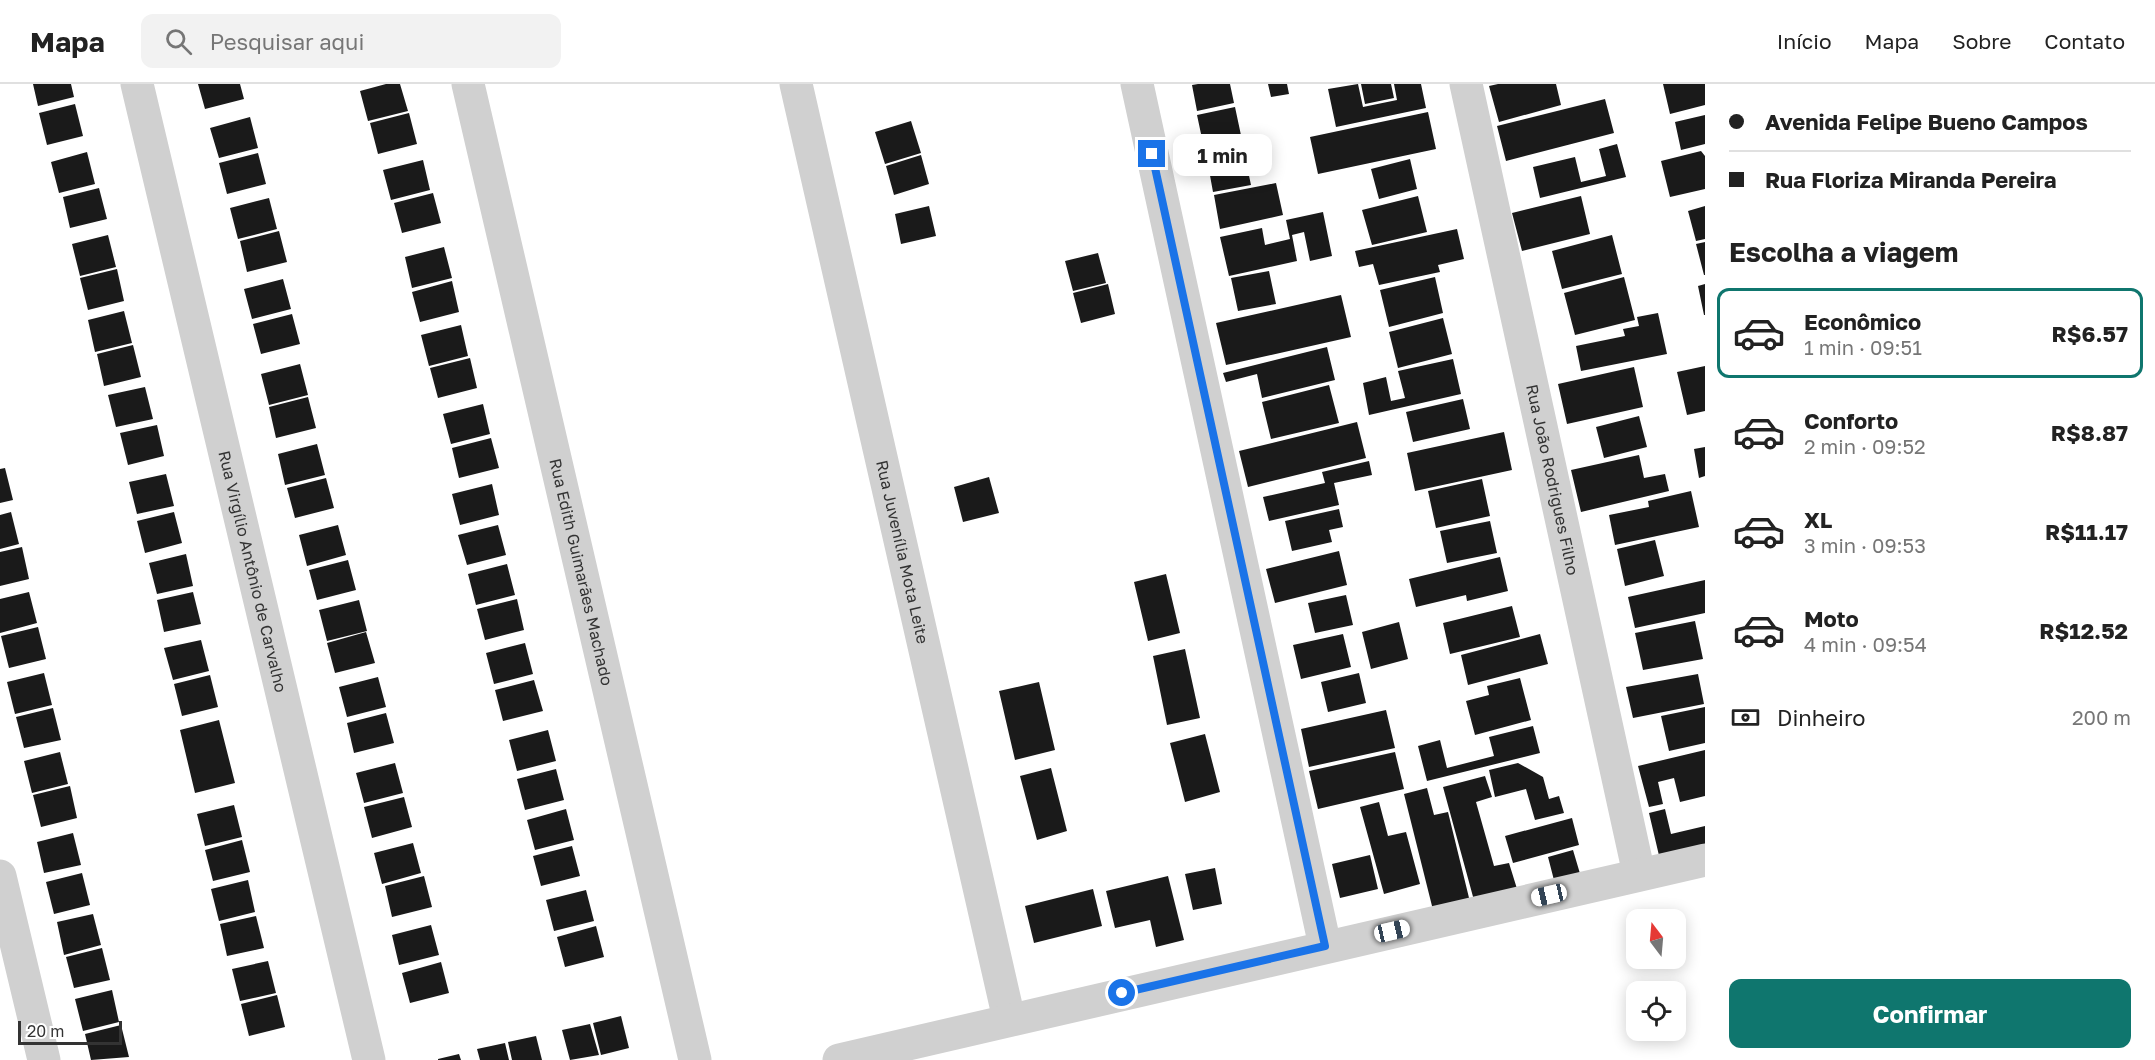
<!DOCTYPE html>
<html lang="pt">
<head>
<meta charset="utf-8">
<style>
  :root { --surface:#fff; --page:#f2f2f2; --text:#222; --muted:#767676; --line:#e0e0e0; --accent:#0f766e }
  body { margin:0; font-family:"Golos Text",sans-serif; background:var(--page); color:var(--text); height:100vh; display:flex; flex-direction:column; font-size:22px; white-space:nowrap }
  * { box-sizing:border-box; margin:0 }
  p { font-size:20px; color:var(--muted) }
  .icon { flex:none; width:33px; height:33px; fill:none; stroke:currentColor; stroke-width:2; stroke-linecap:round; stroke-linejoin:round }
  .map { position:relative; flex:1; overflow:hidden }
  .drawer { display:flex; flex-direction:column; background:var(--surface); width:450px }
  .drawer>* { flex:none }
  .guide { display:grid; align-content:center; height:132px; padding:0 24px; background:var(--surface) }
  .needle { width:39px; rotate:344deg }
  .fabs { position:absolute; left:1626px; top:825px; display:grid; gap:12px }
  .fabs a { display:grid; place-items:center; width:60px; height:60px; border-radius:12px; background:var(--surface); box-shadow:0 3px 15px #0003; font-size:30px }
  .scale { position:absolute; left:18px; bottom:15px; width:104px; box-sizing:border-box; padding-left:6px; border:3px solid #333; border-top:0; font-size:16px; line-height:21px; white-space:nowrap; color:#333; -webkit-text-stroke:4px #fff; paint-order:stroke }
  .end { position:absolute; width:27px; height:27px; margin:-14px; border:8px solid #1a73e8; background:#fff; box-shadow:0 0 0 3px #fff }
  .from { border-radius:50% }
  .bubble { position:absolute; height:42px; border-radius:12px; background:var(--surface); box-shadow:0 3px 15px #0003; font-size:20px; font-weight:700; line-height:42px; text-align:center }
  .car { position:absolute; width:18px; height:36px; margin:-18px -9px; border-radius:8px; box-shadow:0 0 4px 2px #0007; background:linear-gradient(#fff 24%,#345 0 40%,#fff 0 76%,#345 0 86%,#fff 0) }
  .guide b { display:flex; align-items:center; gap:21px; height:57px; font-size:22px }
  .guide b+b { border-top:2px solid var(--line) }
  .guide i { width:15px; height:15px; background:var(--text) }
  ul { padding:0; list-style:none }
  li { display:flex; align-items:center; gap:18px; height:90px; margin:0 12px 9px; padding:0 12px; border:3px solid transparent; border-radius:12px }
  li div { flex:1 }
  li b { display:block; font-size:22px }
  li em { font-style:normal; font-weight:700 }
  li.on { border-color:var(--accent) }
  li>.icon { width:54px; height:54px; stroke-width:1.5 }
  h2 { padding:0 24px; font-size:27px; line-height:72px }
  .pay { display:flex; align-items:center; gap:15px; height:66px; padding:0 24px; font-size:22px }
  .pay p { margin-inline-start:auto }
  .primary-button { display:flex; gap:12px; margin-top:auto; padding:12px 24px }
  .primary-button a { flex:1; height:69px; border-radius:12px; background:var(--accent); color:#fff; font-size:24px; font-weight:700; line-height:69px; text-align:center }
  header { display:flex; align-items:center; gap:36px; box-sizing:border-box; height:84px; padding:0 30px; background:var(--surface); border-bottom:2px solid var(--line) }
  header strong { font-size:28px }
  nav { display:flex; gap:33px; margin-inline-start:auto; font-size:21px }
  .search { width:420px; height:54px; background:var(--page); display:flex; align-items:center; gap:15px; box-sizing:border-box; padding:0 21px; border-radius:12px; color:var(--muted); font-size:22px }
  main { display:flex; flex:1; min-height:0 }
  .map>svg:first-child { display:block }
</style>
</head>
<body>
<header>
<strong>Mapa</strong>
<div class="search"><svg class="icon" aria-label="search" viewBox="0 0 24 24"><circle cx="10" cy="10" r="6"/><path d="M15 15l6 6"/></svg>Pesquisar aqui</div>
<nav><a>Início</a><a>Mapa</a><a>Sobre</a><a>Contato</a></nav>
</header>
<main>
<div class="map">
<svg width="1705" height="976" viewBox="0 0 1705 976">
  <rect width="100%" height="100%" fill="#fff"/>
  <path fill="#1a1a1a" d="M 33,0 L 71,0 L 74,13 L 38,22 Z
    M 198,0 L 240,0 L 244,15 L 205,25 Z
    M 386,0 L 400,0 L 408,27 L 368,37 L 360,7 Z
    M 1198,0 L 1230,0 L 1234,19 L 1197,27 L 1192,1 Z
    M 1268,0 L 1287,0 L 1289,10 L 1271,13 Z
    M 1358,0 L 1363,23 L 1397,16 L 1394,0 L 1421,0 L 1426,24 L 1336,43 L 1328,5 Z
    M 1361,0 L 1391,0 L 1394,14 L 1365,20 Z
    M 1498,0 L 1556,0 L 1561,21 L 1499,38 L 1489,2 Z
    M 1663,0 L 1705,0 L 1705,21 L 1670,30 Z
    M 1605,15 L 1614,49 L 1506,77 L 1497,42 Z
    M 75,20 L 83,52 L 47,61 L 39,29 Z
    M 1235,23 L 1242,56 L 1204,64 L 1197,31 Z
    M 1428,28 L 1436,65 L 1318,90 L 1310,53 Z
    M 409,29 L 417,60 L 378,70 L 370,39 Z
    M 1705,31 L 1705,60 L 1681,66 L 1675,38 Z
    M 250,33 L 258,64 L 219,74 L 210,44 Z
    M 911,37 L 921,69 L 885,80 L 875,48 Z
    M 1617,60 L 1626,93 L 1540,114 L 1533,83 L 1575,73 L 1581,98 L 1606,92 L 1599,65 Z
    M 1701,67 L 1705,72 L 1705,105 L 1670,113 L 1661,77 Z
    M 87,68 L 95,100 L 59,109 L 51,78 Z
    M 1244,68 L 1251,101 L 1213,108 L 1207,75 Z
    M 258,69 L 266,100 L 227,110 L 219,79 Z
    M 921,71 L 929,100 L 894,111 L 886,82 Z
    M 1410,75 L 1417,105 L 1379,115 L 1371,85 Z
    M 423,76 L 430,106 L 391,116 L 383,86 Z
    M 1276,99 L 1283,131 L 1220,145 L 1214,111 Z
    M 99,104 L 107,135 L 70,144 L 63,113 Z
    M 433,109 L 441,139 L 402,149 L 394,119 Z
    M 1418,112 L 1427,148 L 1372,161 L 1362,126 Z
    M 1581,112 L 1590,150 L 1522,167 L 1512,129 Z
    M 269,114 L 277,145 L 238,155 L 230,124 Z
    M 929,122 L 936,152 L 901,160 L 895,130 Z
    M 1705,122 L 1705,155 L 1696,157 L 1688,127 Z
    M 1323,128 L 1332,172 L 1310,177 L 1304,148 L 1292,151 L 1297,177 L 1229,192 L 1220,153 L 1262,144 L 1265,161 L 1290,155 L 1286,136 Z
    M 1457,145 L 1464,175 L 1438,181 L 1440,188 L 1379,201 L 1373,180 L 1359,183 L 1355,167 Z
    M 279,147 L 287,178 L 247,188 L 240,157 Z
    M 108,151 L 116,183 L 80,192 L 72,160 Z
    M 1612,151 L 1622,190 L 1562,205 L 1552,167 Z
    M 1705,158 L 1705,191 L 1704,191 L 1696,160 Z
    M 444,163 L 452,194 L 412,204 L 405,173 Z
    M 1098,169 L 1106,199 L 1073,207 L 1065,177 Z
    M 117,185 L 124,217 L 88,226 L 80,194 Z
    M 1269,187 L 1276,220 L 1238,227 L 1231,194 Z
    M 1435,193 L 1443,229 L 1389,243 L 1380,206 Z
    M 1624,193 L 1635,236 L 1575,251 L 1564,209 Z
    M 283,195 L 291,225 L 252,235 L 244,205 Z
    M 452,197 L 459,228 L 420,238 L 412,208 Z
    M 1108,200 L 1115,230 L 1081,239 L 1073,209 Z
    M 1705,200 L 1705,231 L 1704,231 L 1698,202 Z
    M 1341,211 L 1351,253 L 1226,281 L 1216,239 Z
    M 124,227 L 132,259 L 95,268 L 88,236 Z
    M 1658,229 L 1667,270 L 1581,287 L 1576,262 L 1625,252 L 1623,245 L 1639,242 L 1637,233 Z
    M 292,230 L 300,260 L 261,270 L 253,240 Z
    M 1443,234 L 1452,270 L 1398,284 L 1389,248 Z
    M 461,241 L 468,272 L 429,282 L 421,251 Z
    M 133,261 L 141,293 L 104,302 L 97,270 Z
    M 1327,263 L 1335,296 L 1262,314 L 1257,290 L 1226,298 L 1223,289 Z
    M 470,274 L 477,304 L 438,314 L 430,284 Z
    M 1453,275 L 1461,310 L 1369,331 L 1363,299 L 1386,293 L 1391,317 L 1405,314 L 1398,287 Z
    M 300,280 L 308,311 L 269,321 L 261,290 Z
    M 1705,282 L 1705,327 L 1687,331 L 1677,288 Z
    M 1634,283 L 1643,323 L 1567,340 L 1558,300 Z
    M 1329,301 L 1339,339 L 1271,355 L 1262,318 Z
    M 145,303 L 153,335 L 116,343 L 108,311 Z
    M 308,313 L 316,344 L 276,354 L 269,323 Z
    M 1463,315 L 1470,345 L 1413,358 L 1406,328 Z
    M 483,320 L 490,350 L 451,360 L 443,330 Z
    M 1639,332 L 1647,363 L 1604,374 L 1596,343 Z
    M 1357,338 L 1366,374 L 1248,403 L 1239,367 Z
    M 157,341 L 164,372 L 128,381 L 120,349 Z
    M 1504,348 L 1512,386 L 1415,407 L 1407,369 Z
    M 491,354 L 499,384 L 459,394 L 452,364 Z
    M 317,360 L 325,391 L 285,401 L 278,370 Z
    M 1705,363 L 1705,392 L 1699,394 L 1694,365 Z
    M 1639,371 L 1644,394 L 1665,390 L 1669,407 L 1581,428 L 1571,386 Z
    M 1369,377 L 1372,391 L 1334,399 L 1339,421 L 1269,437 L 1263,413 L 1325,399 L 1322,388 Z
    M 5,384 L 13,416 L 0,419 L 0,385 Z
    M 166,390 L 174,422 L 137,430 L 129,398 Z
    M 989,393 L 999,429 L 963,438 L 954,403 Z
    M 326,394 L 334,424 L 295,434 L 287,404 Z
    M 1482,395 L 1490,432 L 1436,444 L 1428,407 Z
    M 492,400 L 499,431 L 460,441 L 452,410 Z
    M 1691,407 L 1699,443 L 1615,461 L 1609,431 L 1649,423 L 1648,417 Z
    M 1339,425 L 1343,443 L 1329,446 L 1332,458 L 1292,467 L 1285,437 Z
    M 11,428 L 19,460 L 0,465 L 0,431 Z
    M 174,428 L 182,459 L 145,469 L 137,437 Z
    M 1490,437 L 1497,469 L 1447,479 L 1440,447 Z
    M 338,441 L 346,471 L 307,482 L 299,451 Z
    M 498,441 L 506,471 L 467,481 L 458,451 Z
    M 1655,456 L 1664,492 L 1625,502 L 1617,465 Z
    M 22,463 L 29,495 L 0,502 L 0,468 Z
    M 1339,467 L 1347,501 L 1275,519 L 1266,485 Z
    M 186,470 L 193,502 L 157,510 L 149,479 Z
    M 1500,473 L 1508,507 L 1467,517 L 1466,511 L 1416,523 L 1409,495 Z
    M 348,476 L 356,506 L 317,516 L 309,486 Z
    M 507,480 L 515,511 L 476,521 L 468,490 Z
    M 1166,490 L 1180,549 L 1148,557 L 1134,498 Z
    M 1705,496 L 1705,529 L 1635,544 L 1628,513 Z
    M 29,508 L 37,539 L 0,549 L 0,515 Z
    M 193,508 L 201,540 L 164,548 L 157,516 Z
    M 1346,511 L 1353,541 L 1315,549 L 1308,519 Z
    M 517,515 L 524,546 L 485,556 L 477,525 Z
    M 359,516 L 367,547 L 327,557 L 319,526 Z
    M 1512,522 L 1520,553 L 1450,570 L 1443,539 Z
    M 1695,537 L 1703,575 L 1643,586 L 1635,549 Z
    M 1399,538 L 1408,575 L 1371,585 L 1362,548 Z
    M 38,543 L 46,575 L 9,584 L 1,552 Z
    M 366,548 L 375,579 L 335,589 L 327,559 Z
    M 1343,550 L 1351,583 L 1301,595 L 1293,561 Z
    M 1540,550 L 1548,580 L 1468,601 L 1461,571 Z
    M 201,556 L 209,587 L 173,596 L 164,564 Z
    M 525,559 L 533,590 L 494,600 L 486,569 Z
    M 1185,565 L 1200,634 L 1167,641 L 1153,572 Z
    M 44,589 L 52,621 L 15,630 L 7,598 Z
    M 1359,589 L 1366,619 L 1328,628 L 1321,598 Z
    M 1698,590 L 1704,620 L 1633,634 L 1626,603 Z
    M 210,591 L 218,623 L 182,632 L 174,600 Z
    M 378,593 L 386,623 L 347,633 L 339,603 Z
    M 1520,594 L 1531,636 L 1475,651 L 1466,617 L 1489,611 L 1487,602 Z
    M 534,596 L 543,627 L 503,637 L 495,606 Z
    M 1039,598 L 1055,666 L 1015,676 L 999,607 Z
    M 1705,623 L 1705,659 L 1669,667 L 1661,632 Z
    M 53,624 L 61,656 L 24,664 L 16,633 Z
    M 1386,626 L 1395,664 L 1309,683 L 1301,645 Z
    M 386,629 L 394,659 L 354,669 L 347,639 Z
    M 219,636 L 235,699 L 195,709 L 180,646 Z
    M 1533,642 L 1540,669 L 1427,697 L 1418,662 L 1440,656 L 1447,684 L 1494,672 L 1489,653 Z
    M 548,646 L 556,677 L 517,687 L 509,656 Z
    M 1205,650 L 1220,708 L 1185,718 L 1170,659 Z
    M 1705,666 L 1705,712 L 1680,718 L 1674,694 L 1658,698 L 1663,720 L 1649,723 L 1638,682 Z
    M 60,668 L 68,700 L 32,709 L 24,677 Z
    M 1395,668 L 1404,705 L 1318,725 L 1309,687 Z
    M 395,679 L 403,709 L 364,719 L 356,689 Z
    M 1518,679 L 1543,693 L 1549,715 L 1559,712 L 1564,729 L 1535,736 L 1526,705 L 1495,713 L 1489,686 Z
    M 1051,684 L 1067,747 L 1037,756 L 1020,692 Z
    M 556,685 L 564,716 L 525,726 L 517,695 Z
    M 1485,692 L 1492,713 L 1476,718 L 1494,782 L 1509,779 L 1518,808 L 1475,820 L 1443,703 Z
    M 70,702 L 77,734 L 41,743 L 33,711 Z
    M 1427,704 L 1434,731 L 1448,728 L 1471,822 L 1434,830 L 1404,710 Z
    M 404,713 L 412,743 L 372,754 L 364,723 Z
    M 1379,718 L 1388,752 L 1406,748 L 1420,800 L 1384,810 L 1360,723 Z
    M 234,721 L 242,753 L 205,762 L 197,730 Z
    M 566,725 L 574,756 L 535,766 L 527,736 Z
    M 1665,725 L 1671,750 L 1705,742 L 1705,770 L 1661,780 L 1649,729 Z
    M 1572,734 L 1579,761 L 1513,779 L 1505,752 Z
    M 73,749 L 81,781 L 44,789 L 37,758 Z
    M 242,756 L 250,788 L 213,797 L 205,766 Z
    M 413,759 L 421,789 L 382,800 L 374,769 Z
    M 572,762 L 580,792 L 541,802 L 533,772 Z
    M 1573,766 L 1581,793 L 1555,800 L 1548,773 Z
    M 1370,771 L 1378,805 L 1340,814 L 1332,780 Z
    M 1215,784 L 1222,820 L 1193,826 L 1185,790 Z
    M 82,789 L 90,821 L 54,830 L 46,798 Z
    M 424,792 L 432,823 L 392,833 L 385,802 Z
    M 1168,792 L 1184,856 L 1156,863 L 1150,836 L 1115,844 L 1106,807 Z
    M 248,796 L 255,828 L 219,837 L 211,805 Z
    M 1093,805 L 1102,842 L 1034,859 L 1025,822 Z
    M 586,806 L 594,837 L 554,847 L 546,816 Z
    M 93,830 L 101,861 L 64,871 L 57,838 Z
    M 256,832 L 264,864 L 227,872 L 220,840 Z
    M 431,841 L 439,871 L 399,881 L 392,851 Z
    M 596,842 L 604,873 L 565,883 L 557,853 Z
    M 102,864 L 110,896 L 74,904 L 66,873 Z
    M 268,877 L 276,909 L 240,917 L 232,885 Z
    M 441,878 L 449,909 L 410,919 L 402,889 Z
    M 112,906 L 119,938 L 83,947 L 75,915 Z
    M 277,911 L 285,943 L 249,952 L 241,920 Z
    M 621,932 L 629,964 L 601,971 L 593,939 Z
    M 590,940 L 599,971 L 570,976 L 562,946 Z
    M 121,941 L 129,973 L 91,976 L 85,950 Z
    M 536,952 L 542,976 L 512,976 L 508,958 Z
    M 505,959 L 509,976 L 480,976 L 477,965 Z
    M 459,970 L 461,976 L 438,976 L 438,975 Z"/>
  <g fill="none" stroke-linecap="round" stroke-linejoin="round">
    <g stroke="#d0d0d0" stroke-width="33">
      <path id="s1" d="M 137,0 L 369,976"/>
      <path id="s2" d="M 468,0 L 695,976"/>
      <path id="s3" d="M 796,0 L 1009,935"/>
      <path d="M 1137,0 L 1325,862"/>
      <path id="s4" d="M 1466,0 L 1639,790"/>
      <path d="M 0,792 L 44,976"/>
      <path d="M 839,976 L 1705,776"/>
    </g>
  </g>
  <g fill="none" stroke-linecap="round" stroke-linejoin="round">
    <path stroke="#1a73e8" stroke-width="8" d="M 1122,909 L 1325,862 L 1152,70"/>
  </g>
  <g text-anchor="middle" stroke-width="6" stroke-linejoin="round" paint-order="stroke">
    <g font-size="16" fill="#333" stroke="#fff">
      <text dy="6" stroke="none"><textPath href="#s4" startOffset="405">Rua João Rodrigues Filho</textPath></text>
      <text dy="6" stroke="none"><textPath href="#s3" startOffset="480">Rua Juvenília Mota Leite</textPath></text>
      <text dy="6" stroke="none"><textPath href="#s1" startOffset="501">Rua Virgílio Antônio de Carvalho</textPath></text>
      <text dy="6" stroke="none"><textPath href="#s2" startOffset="501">Rua Edith Guimarães Machado</textPath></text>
    </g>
  </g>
</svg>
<div class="fabs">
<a><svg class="needle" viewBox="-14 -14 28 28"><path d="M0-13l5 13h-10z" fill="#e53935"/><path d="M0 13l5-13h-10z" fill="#767676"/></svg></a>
<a><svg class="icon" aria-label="locate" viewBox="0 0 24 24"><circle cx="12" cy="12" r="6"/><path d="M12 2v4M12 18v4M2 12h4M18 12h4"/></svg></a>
</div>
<div class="scale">20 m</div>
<i class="end from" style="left:1122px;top:909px"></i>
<i class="end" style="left:1152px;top:70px"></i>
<div class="bubble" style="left:1173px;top:50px;width:99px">1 min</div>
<i class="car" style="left:1549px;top:811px;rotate:257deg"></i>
<i class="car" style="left:1392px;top:847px;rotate:77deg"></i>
</div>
<section class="drawer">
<div class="guide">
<b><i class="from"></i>Avenida Felipe Bueno Campos</b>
<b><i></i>Rua Floriza Miranda Pereira</b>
</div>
<h2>Escolha a viagem</h2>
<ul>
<li class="on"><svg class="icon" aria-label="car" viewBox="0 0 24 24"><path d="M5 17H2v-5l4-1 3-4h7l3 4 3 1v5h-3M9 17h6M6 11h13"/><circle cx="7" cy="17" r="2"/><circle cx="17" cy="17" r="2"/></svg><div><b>Econômico</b><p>1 min · 09:51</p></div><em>R$6.57</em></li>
<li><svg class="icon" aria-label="car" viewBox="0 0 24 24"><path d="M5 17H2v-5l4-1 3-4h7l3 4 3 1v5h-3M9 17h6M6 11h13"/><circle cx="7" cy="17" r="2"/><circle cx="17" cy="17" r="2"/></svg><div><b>Conforto</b><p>2 min · 09:52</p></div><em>R$8.87</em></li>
<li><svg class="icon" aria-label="car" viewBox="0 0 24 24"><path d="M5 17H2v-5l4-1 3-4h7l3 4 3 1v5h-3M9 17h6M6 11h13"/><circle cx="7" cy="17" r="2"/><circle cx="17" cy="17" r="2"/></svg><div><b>XL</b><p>3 min · 09:53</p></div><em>R$11.17</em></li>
<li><svg class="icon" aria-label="car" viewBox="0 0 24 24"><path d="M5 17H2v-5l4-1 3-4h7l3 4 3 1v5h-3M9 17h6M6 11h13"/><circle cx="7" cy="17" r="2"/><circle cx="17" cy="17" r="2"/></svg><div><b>Moto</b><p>4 min · 09:54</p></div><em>R$12.52</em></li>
</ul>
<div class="pay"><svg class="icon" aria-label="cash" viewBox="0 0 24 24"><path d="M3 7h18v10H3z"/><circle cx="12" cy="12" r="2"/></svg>Dinheiro<p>200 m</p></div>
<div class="primary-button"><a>Confirmar</a></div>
</section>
</main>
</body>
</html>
